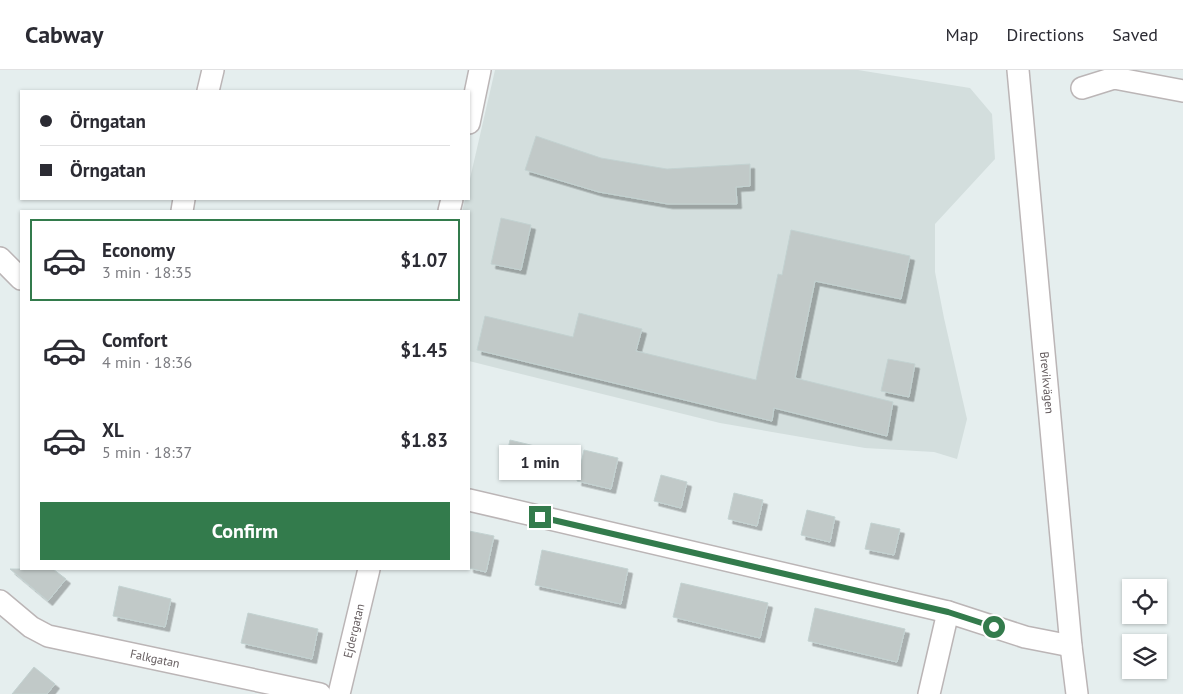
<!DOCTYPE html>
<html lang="en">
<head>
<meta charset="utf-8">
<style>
  :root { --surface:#fff; --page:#f2f2f3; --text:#2b2b33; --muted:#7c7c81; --line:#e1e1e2; --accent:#337b4c }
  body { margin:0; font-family:"PT Sans",sans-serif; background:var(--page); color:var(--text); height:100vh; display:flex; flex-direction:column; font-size:19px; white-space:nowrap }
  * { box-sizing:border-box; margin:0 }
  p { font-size:16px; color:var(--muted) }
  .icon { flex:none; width:28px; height:28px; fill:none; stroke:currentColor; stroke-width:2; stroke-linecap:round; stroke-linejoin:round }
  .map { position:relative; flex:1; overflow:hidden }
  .sheet { position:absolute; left:20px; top:140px; width:450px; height:360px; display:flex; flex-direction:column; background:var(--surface); border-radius:0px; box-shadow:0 1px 4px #0004 }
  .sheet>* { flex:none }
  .hud { position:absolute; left:20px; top:20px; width:450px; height:110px; border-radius:0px; box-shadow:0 1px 4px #0004; display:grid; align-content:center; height:110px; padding:0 20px; background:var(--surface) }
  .buttons { position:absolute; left:1122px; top:509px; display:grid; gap:10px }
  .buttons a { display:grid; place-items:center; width:45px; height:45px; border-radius:0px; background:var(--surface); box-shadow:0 1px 4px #0004; font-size:25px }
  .end { position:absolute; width:22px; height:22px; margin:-11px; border:6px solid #337b4c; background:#fff; box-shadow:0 0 0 2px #fff }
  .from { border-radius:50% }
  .bubble { position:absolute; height:35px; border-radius:0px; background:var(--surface); box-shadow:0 1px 4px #0004; font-size:16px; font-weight:700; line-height:35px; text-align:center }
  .hud b { display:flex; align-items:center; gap:18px; height:48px; font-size:19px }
  .hud b+b { border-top:1px solid var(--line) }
  .hud i { width:12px; height:12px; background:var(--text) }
  ul { padding:9px 0 0; list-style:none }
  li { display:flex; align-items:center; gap:15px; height:82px; margin:0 10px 8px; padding:0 10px; border:2px solid transparent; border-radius:0px }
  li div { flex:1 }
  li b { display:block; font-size:19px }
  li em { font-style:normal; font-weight:700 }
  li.current { border-color:var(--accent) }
  li>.icon { width:45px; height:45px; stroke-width:1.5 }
  .primary-button { display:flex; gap:10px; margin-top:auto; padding:10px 20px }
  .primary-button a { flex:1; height:58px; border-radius:0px; background:var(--accent); color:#fff; font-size:20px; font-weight:700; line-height:58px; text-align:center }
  header { display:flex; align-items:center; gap:30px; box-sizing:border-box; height:70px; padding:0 25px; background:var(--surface); border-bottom:1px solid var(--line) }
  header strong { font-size:24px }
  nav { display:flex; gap:28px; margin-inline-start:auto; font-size:18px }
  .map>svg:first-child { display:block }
</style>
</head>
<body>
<header>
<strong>Cabway</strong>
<nav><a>Map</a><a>Directions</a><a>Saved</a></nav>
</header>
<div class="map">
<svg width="1183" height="624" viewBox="0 0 1183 624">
  <defs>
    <filter id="shadow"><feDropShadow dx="4.5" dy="4.5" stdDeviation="0" flood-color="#0004"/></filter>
  </defs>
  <rect width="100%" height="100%" fill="#e5eeee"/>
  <path fill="#d3dedd" d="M 495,0 L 858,0 L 970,18 L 992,44 L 995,89 L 935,154 L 935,202 L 944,248 L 967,349 L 957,389 L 934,382 L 865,378 L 720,353 L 469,291 L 469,141 L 462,141 L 465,129 L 469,129 L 469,113 Z"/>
  <path fill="#c1c9c8" stroke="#c3d2d1" filter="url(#shadow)" d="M 536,66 L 601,88 L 667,99 L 750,94 L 750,116 L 736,117 L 737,134 L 668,134 L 599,122 L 525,100 Z
    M 501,148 L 531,155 L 521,200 L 491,194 Z
    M 791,160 L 910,186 L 901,229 L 815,211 L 795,308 L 893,332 L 887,366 L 774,338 L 772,351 L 477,280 L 485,246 L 573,267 L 579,243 L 642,259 L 636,281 L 756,310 L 778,204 L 782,205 Z
    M 888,289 L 915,294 L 909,327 L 881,321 Z
    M 510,370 L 539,377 L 534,402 L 504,396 Z
    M 584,380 L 618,388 L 611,419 L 577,411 Z
    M 661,405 L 687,412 L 681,438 L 654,431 Z
    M 734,423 L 763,430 L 757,456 L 728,449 Z
    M 807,440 L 835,447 L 830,472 L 801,465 Z
    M 871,453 L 900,459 L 894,485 L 865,479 Z
    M 469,461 L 494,466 L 486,502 L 469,498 Z
    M 542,480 L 628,499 L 621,534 L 535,515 Z
    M 10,499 L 53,499 L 66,509 L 48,531 Z
    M 681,513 L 768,533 L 760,568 L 673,547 Z
    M 119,516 L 171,529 L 165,557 L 113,546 Z
    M 815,538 L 905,559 L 897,592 L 808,571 Z
    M 248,543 L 318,559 L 312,589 L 241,573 Z
    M 34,597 L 55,614 L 47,624 L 12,624 Z"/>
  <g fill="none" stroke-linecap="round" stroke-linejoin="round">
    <g stroke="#bbb5b6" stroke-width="24">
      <g id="minor">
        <path id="s1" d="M 1018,0 L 1071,576 L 1077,624"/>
        <path d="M 1082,18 L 1114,8 L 1183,21"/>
        <path d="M 208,21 L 213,0"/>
        <path d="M 469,53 L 480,0"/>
        <path d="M 182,141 L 184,129"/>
        <path d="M 449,141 L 452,129"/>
        <path d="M 0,188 L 21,209"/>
        <path d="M 469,430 L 948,542 L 1025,567 L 1071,576"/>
        <path id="s2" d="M 0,531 L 31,557 L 48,566 L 320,624"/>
        <path id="s3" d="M 339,624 L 369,499"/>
        <path d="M 929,624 L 948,542"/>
      </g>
    </g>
    <use href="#minor" stroke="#fff" stroke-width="21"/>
  </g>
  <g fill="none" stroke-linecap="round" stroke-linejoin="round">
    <path stroke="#337b4c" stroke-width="6" d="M 540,447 L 948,542 L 994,557"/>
  </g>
  <g text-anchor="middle" stroke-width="5" stroke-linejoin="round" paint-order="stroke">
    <g font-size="12" fill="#645c5e" stroke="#fff">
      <text dy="4" stroke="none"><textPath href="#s1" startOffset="314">Brevikvägen</textPath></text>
      <text dy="4" stroke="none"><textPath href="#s3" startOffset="65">Ejdergatan</textPath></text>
      <text dy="4" stroke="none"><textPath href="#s2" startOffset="169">Falkgatan</textPath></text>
    </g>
  </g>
</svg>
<div class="buttons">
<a><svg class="icon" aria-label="locate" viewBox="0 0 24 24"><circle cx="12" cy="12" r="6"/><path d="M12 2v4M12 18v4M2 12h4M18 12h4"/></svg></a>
<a><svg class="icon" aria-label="layers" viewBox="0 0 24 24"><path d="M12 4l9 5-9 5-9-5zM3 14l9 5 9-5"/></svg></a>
</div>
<i class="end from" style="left:994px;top:557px"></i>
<i class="end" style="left:540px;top:447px"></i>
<div class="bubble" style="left:499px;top:375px;width:82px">1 min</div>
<div class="hud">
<b><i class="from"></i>Örngatan</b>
<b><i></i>Örngatan</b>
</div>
<section class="sheet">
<ul>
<li class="current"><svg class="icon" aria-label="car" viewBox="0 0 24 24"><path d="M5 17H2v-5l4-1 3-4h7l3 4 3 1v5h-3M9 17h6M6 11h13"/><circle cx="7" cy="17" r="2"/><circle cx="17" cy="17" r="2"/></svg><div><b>Economy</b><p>3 min · 18:35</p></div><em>$1.07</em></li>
<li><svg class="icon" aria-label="car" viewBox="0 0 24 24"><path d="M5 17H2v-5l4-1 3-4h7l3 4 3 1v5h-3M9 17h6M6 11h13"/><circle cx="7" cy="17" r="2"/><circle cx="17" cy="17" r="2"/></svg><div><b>Comfort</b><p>4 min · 18:36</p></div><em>$1.45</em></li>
<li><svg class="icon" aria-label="car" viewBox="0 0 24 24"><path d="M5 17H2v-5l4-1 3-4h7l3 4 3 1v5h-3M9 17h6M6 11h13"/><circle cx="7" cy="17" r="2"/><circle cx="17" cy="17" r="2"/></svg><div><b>XL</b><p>5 min · 18:37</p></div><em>$1.83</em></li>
</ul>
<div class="primary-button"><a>Confirm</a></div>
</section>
</div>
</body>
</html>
